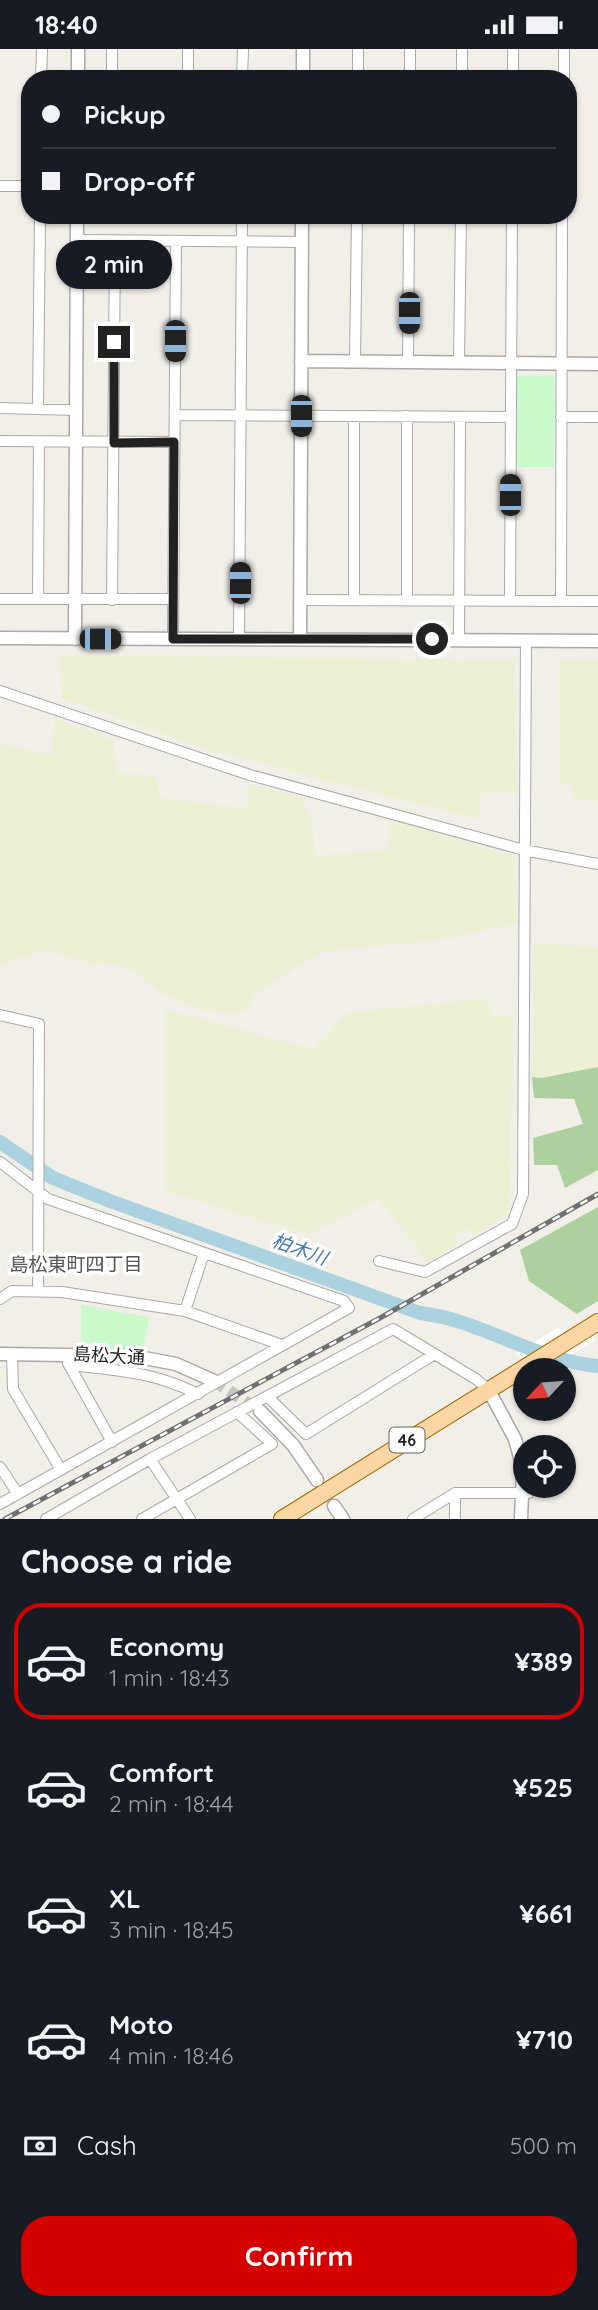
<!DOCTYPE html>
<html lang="en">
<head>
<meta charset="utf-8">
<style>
  :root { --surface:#171b24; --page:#20242c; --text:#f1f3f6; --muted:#9ea1a6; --line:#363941; --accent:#d40000 }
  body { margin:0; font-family:Quicksand,"Noto Sans JP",sans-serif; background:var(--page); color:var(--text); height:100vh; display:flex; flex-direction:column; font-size:26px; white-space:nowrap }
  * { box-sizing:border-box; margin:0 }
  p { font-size:23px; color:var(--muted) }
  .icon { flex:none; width:38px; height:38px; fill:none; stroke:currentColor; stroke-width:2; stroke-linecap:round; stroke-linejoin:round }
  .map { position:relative; height:1470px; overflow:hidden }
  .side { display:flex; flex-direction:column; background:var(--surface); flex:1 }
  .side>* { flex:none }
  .guide { position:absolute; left:21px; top:21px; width:556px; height:154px; border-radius:28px; box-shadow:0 2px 5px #0004; display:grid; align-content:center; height:154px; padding:0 21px; background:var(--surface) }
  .needle { width:46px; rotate:244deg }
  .fabs { position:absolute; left:513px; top:1309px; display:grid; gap:14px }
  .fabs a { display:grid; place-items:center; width:63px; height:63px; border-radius:50%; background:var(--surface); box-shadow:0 2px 5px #0004; font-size:35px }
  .end { position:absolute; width:32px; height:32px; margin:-16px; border:9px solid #222; background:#fff; box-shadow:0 0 0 4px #fff }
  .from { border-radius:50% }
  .bubble { position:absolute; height:49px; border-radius:24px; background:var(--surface); box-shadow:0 2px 5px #0004; font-size:23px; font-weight:800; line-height:49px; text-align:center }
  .car { position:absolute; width:21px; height:42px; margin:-21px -10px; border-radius:9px; box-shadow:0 0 5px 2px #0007; background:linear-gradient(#222 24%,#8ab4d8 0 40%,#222 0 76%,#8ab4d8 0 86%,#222 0) }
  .guide b { display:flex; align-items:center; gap:24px; height:66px; font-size:26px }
  .guide b+b { border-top:2px solid var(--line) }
  .guide i { width:18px; height:18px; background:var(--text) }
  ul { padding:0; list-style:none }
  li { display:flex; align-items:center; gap:21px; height:116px; margin:0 14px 10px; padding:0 7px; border:4px solid transparent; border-radius:28px }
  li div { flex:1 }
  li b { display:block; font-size:26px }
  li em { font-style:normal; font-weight:800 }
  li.current { border-color:var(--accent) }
  li>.icon { width:63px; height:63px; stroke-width:1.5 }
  h2 { padding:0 21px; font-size:32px; line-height:84px }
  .pay { display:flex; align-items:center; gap:18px; height:77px; padding:0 21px; font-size:26px }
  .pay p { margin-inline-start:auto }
  .cta { display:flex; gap:14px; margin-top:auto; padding:14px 21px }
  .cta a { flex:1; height:80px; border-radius:28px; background:var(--accent); color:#fff; font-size:28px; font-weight:800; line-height:80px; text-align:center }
  .status { display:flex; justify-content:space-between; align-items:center; height:49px; padding:0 35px; background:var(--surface); direction:ltr }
  .status svg { height:19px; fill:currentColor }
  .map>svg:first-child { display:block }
</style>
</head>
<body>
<div class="status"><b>18:40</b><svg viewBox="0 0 49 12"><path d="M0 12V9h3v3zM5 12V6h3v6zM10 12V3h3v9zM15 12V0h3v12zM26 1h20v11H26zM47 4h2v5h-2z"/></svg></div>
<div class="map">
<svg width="598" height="1470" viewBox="0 0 598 1470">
  <rect width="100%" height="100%" fill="#f2efe9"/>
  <path fill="#eef0d5" d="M 59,606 L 515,611 L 518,744 L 481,744 L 479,770 L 215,703 L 62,649 Z
    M 559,611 L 598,611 L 598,752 L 573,750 L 572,735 L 560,735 Z
    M 55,669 L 114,691 L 117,724 L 156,726 L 160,748 L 248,760 L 249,735 L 302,749 L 313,776 L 315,806 L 387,801 L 390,770 L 515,807 L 517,874 L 448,890 L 322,903 L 254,946 L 247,962 L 233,965 L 200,960 L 161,945 L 137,924 L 114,914 L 96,916 L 46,901 L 0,916 L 0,694 L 50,705 Z
    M 533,894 L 598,898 L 598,1018 L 542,1029 L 532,1028 Z
    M 487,949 L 491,966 L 513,966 L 509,1165 L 474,1187 L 467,1179 L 453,1188 L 458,1194 L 428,1214 L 378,1150 L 309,1186 L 165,1142 L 165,960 L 314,1000 L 345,964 Z"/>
  <path fill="#add19e" d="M 598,1018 L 598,1121 L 565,1139 L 557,1116 L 534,1116 L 533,1089 L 583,1075 L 574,1050 L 534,1049 L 532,1028 L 542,1029 Z
    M 598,1158 L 598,1252 L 577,1265 L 529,1232 L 520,1201 Z"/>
  <path fill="#c8facc" d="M 552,326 L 555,330 L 554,418 L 516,418 L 516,330 L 519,327 Z
    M 81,1256 L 149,1268 L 143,1301 L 81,1298 Z"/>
  <path fill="#fff" d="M 557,1279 L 596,1291 L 551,1318 L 515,1305 Z"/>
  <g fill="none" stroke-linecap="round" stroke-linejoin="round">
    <path stroke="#aad3df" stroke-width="14" d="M 0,1093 L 53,1129 L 110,1152 L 420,1264 C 482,1271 535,1312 598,1317"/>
    <path stroke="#c8c6c1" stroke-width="12" stroke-dasharray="12 6" stroke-linecap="butt" d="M 214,1332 L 260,1362"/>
    <g stroke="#a9a9a9" stroke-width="12">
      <path id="minor" d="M 188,0 L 188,30
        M 41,30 L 42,0
        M 112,30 L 112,0
        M 242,30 L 243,0
        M 358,30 L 358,0
        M 410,30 L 410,0
        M 462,30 L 462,0
        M 513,30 L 513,0
        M 564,30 L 564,0
        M 0,137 L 30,137
        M 77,191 L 302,193
        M 355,312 L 357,166
        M 408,313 L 409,166
        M 459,313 L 461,166
        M 0,359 L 76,361
        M 38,359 L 40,166
        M 175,366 L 510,368
        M 407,367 L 407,551
        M 561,368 L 598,368
        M 0,392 L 174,393
        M 0,550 L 173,550
        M 38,550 L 39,393
        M 112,551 L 115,193
        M 300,551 L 598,552
        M 354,551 L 354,367
        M 510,551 L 512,166
        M 561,552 L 562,166
        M 239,589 L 242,166
        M 173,590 L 176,193
        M 459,590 L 460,368
        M 0,642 L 250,726 L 524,801 L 598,815
        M 0,966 L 39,975 L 38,1242
        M 0,1113 L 48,1150 L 344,1252 L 349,1259 L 0,1455
        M 379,1212 L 425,1223 L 512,1175 L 523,1145 L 526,591
        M 0,1250 L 12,1242 L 62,1243 L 185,1262 L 282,1296
        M 185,1262 L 204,1204
        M 12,1305 L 13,1340 L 61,1421
        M 68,1314 L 112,1393
        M 69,1316 C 118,1321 154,1323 198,1345
        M 268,1348 L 306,1385 L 433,1306
        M 150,1410 L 190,1470
        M 0,1418 L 18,1445
        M 46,1470 L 150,1410 L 393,1280 L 476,1330 L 488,1340
        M 142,1470 L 272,1395 L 237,1363
        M 413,1470 L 455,1444 L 529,1444
        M 455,1470 L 455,1444"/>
    </g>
    <g stroke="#a9a9a9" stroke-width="15">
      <path id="tertiary" d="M 78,30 L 78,0
        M 303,30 L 303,0
        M 301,312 L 598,315
        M 0,589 L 598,592
        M 300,589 L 302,166
        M 75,590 L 77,166
        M 0,1305 L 134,1307 L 176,1315 L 214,1332
        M 488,1340 L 515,1390 L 525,1427
        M 260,1362 L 293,1396 L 317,1431
        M 334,1457 L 343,1470
        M 521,1470 L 523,1421"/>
    </g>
    <g stroke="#a06b00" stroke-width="18">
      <path id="primary" d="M 282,1470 L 598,1273"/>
    </g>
    <use href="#minor" stroke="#fff" stroke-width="10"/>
    <use href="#tertiary" stroke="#fff" stroke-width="12"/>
    <use href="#primary" stroke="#fcd6a4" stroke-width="16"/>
    <g stroke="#707070" stroke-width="5">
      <path id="rail" d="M 5,1470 L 380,1269 L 598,1145"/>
    </g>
    <use href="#rail" stroke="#fff" stroke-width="2.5" stroke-dasharray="8" stroke-linecap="butt"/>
  </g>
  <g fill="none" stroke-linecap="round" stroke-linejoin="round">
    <path stroke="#222" stroke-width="9" d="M 114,293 L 114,394 L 174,393 L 173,590 L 432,590"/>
  </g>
  <g text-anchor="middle" stroke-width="7" stroke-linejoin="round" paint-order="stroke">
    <rect fill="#fff" stroke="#646464" stroke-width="2" x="389.5" y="1378.5" width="35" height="25" rx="5"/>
    <g font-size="16" font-weight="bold" fill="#222">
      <text x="407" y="1397">46</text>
    </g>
    <g font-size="18" fill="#222" stroke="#fff">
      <text transform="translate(109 1307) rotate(3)" y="6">島松大通</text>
    </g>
    <g font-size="19" font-style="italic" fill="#4a7aab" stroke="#fff">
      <text transform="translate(300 1200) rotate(20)" y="7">柏木川</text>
    </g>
    <g font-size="19" fill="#555" stroke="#fff">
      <text x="76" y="1222">島松東町四丁目</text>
    </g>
  </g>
</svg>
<div class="fabs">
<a><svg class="needle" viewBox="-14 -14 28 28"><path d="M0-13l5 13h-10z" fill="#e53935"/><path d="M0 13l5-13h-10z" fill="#9ea1a6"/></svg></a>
<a><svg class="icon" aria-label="locate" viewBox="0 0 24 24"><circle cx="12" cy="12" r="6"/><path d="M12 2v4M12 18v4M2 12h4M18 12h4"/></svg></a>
</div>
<i class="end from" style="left:432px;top:590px"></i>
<i class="end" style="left:114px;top:293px"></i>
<div class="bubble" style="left:56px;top:191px;width:116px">2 min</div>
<i class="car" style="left:409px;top:264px;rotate:180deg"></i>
<i class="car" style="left:175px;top:292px;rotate:180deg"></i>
<i class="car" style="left:301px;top:367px;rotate:180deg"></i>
<i class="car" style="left:510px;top:446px;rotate:0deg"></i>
<i class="car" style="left:240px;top:534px;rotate:0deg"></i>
<i class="car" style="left:100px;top:590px;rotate:90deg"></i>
<div class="guide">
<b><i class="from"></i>Pickup</b>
<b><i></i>Drop-off</b>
</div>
</div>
<section class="side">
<h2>Choose a ride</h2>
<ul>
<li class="current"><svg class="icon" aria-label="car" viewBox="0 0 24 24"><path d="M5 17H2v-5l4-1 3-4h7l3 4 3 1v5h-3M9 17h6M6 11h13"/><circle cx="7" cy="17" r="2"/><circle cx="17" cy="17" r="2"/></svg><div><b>Economy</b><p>1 min · 18:43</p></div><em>¥389</em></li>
<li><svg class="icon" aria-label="car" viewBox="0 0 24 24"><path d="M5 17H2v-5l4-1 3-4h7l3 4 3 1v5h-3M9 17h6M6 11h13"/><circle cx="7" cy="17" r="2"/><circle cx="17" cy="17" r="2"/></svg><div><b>Comfort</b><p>2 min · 18:44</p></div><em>¥525</em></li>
<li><svg class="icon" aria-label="car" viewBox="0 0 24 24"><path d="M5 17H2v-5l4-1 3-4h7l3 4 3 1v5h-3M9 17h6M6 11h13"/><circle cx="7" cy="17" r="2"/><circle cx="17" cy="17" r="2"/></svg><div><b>XL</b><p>3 min · 18:45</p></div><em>¥661</em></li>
<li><svg class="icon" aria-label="car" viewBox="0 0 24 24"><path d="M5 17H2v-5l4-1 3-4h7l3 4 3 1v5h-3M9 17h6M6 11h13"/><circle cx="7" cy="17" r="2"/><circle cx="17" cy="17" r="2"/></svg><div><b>Moto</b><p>4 min · 18:46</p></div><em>¥710</em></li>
</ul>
<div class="pay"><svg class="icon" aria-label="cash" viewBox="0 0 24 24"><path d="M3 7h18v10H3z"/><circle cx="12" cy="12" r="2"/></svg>Cash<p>500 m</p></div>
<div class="cta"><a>Confirm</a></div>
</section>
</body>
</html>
